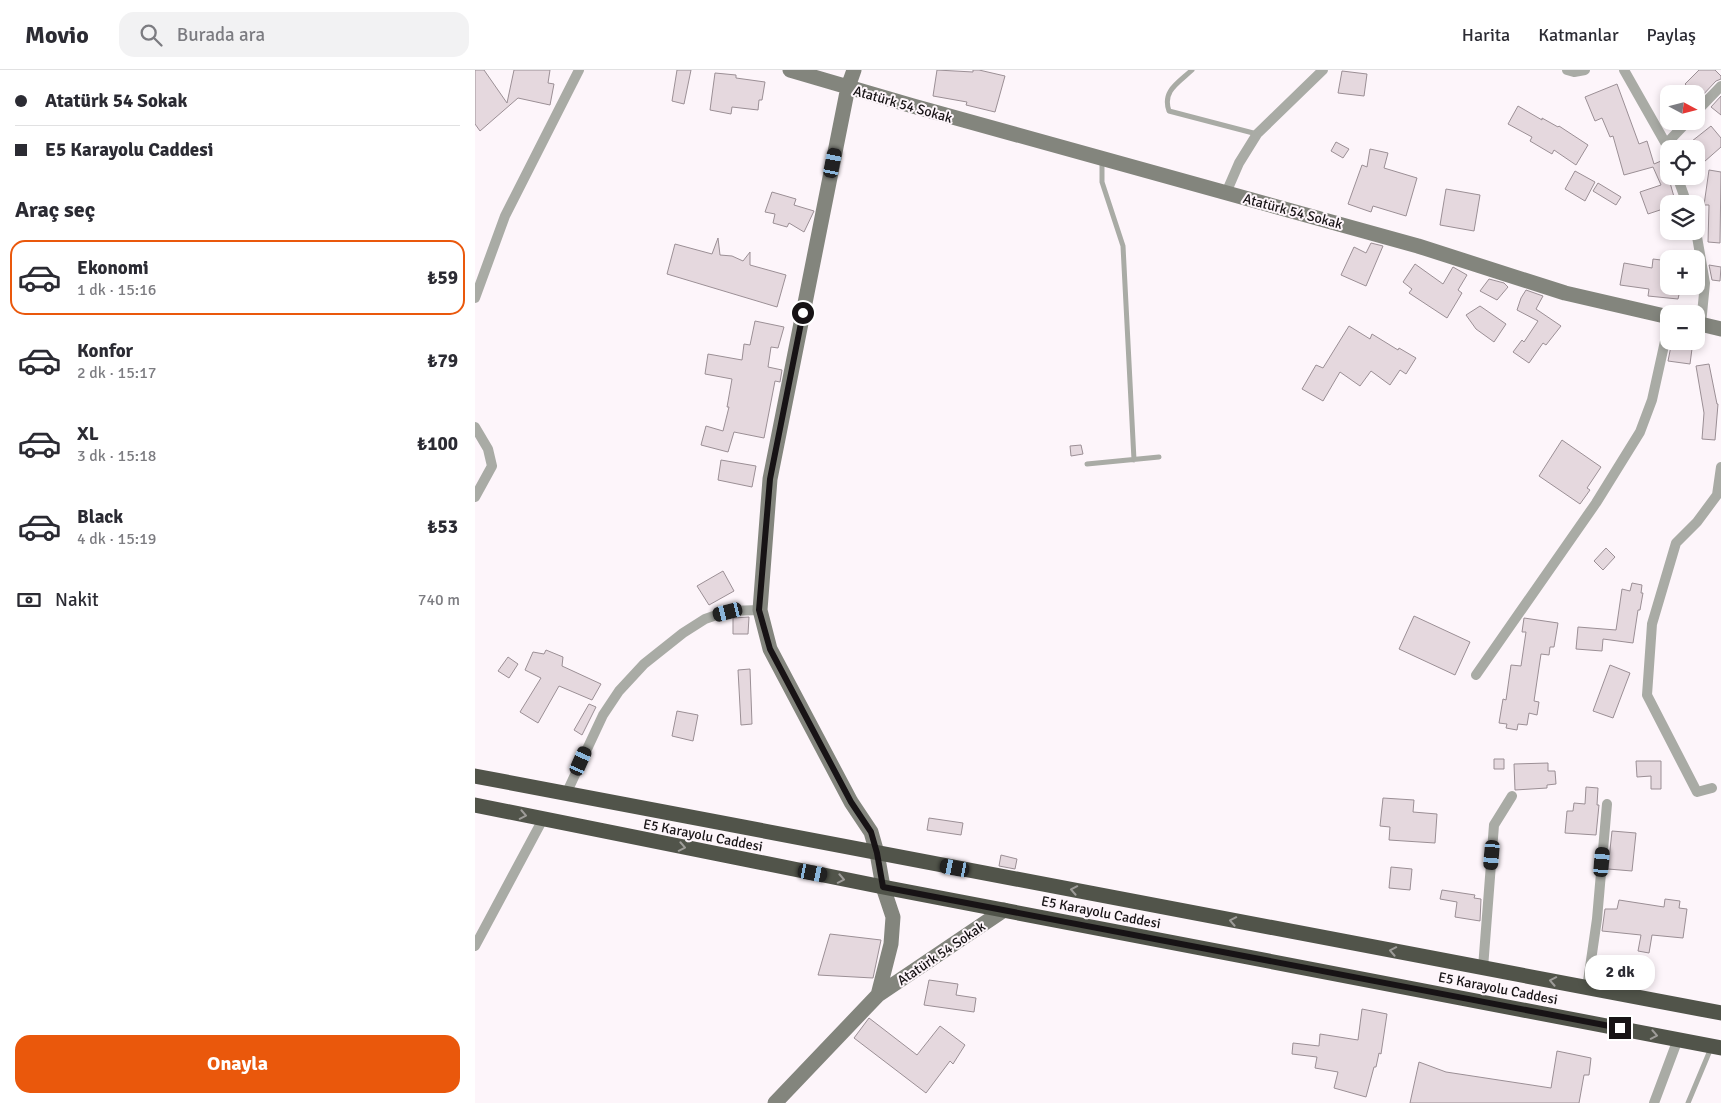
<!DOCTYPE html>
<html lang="tr">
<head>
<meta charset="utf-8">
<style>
  :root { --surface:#fff; --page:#f2f2f3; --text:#2b2b33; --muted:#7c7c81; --line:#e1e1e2; --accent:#ea580c }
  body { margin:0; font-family:Signika,sans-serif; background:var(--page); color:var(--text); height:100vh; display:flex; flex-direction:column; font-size:19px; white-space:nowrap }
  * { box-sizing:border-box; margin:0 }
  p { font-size:16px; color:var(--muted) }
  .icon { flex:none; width:28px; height:28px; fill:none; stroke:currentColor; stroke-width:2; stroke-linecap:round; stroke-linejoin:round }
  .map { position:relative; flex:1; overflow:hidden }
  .panel { display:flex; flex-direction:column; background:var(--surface); width:475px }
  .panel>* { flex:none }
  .hud { display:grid; align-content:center; height:110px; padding:0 15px; background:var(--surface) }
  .needle { width:32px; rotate:97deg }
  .tools { position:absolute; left:1185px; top:15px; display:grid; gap:10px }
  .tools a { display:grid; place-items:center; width:45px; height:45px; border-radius:10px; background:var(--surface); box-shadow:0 2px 8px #0003; font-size:25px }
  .end { position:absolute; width:22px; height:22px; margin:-11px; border:6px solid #171315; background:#fff; box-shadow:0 0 0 2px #fff }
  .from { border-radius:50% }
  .bubble { position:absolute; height:35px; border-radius:15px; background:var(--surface); box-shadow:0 2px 8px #0003; font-size:16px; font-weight:800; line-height:35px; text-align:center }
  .car { position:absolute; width:15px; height:30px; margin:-15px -8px; border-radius:6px; box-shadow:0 0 4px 1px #0007; background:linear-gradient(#222 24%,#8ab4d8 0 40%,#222 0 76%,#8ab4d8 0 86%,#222 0) }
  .hud b { display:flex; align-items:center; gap:18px; height:48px; font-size:19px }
  .hud b+b { border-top:1px solid var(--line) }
  .hud i { width:12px; height:12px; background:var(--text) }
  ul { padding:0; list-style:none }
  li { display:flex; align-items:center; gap:15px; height:75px; margin:0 10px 8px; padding:0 5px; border:2px solid transparent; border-radius:15px }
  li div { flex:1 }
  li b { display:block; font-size:19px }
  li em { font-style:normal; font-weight:800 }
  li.on { border-color:var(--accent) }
  li>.icon { width:45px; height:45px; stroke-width:1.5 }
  h2 { padding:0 15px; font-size:22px; line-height:60px }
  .pay { display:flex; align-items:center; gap:12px; height:55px; padding:0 15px; font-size:19px }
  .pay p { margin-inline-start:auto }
  .button { display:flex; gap:10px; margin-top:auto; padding:10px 15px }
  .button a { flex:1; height:58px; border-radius:15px; background:var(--accent); color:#fff; font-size:20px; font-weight:800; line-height:58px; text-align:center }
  header { display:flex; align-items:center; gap:30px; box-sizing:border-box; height:70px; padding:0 25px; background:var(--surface); border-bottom:1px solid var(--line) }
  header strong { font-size:24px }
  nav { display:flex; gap:28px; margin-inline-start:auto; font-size:18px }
  .search { width:350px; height:45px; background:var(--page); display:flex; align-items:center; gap:12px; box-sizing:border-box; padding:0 18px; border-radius:15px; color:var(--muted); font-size:19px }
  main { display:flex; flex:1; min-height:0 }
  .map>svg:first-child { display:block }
</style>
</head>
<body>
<header>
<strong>Movio</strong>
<div class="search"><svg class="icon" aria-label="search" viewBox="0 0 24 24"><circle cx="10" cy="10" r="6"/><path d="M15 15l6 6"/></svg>Burada ara</div>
<nav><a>Harita</a><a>Katmanlar</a><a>Paylaş</a></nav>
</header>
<main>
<section class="panel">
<div class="hud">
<b><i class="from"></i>Atatürk 54 Sokak</b>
<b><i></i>E5 Karayolu Caddesi</b>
</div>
<h2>Araç seç</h2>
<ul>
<li class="on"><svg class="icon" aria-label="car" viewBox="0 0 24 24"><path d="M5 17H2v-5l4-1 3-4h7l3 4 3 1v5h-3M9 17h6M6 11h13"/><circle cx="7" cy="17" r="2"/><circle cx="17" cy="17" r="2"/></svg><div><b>Ekonomi</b><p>1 dk · 15:16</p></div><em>₺59</em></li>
<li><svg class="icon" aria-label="car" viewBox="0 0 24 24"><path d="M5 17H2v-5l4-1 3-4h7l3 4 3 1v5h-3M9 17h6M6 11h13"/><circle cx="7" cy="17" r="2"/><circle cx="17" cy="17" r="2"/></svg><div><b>Konfor</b><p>2 dk · 15:17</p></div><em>₺79</em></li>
<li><svg class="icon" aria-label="car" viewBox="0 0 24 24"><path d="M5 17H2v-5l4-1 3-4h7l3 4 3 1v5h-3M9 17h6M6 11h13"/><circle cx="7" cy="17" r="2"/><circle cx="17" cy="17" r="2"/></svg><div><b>XL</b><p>3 dk · 15:18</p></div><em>₺100</em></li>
<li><svg class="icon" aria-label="car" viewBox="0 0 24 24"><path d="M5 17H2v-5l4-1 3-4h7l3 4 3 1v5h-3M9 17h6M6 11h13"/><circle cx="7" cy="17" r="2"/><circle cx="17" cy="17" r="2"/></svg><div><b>Black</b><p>4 dk · 15:19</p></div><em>₺53</em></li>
</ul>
<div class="pay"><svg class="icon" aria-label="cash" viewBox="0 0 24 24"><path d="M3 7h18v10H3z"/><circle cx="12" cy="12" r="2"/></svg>Nakit<p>740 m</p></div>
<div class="button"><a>Onayla</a></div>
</section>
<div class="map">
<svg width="1246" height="1033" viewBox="0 0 1246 1033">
  <rect width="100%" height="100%" fill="#fdf5fa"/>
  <path fill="#e5d8de" stroke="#9b8f95" d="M 0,0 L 9,0 L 32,33 L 39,0 L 75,0 L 73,13 L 79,14 L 75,35 L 43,28 L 5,61 L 0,54 Z
    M 202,0 L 216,0 L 209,34 L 197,31 Z
    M 462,0 L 498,2 L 498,0 L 504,0 L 530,6 L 520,42 L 491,35 L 492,32 L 458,26 Z
    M 1224,0 L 1240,0 L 1246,6 L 1246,9 L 1241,11 L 1225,28 L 1210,14 Z
    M 867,1 L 892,4 L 889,26 L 863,23 Z
    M 240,3 L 261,5 L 261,8 L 290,12 L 287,30 L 284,30 L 283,40 L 257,37 L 256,44 L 235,40 Z
    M 1142,14 L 1164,74 L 1172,71 L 1179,94 L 1186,91 L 1194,109 L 1201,134 L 1194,134 L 1194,137 L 1173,144 L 1165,122 L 1186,115 L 1178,97 L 1149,105 L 1138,66 L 1135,67 L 1127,48 L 1120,51 L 1110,27 Z
    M 1246,26 L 1246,45 L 1236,37 Z
    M 1043,36 L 1067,50 L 1067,48 L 1083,57 L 1084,56 L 1113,75 L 1101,95 L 1079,80 L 1077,84 L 1055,71 L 1057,67 L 1033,54 Z
    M 1236,56 L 1246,68 L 1246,77 L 1221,99 L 1221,79 L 1207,79 Z
    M 861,72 L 874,79 L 868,88 L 856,81 Z
    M 895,79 L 913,83 L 909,98 L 942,108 L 931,146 L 898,136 L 896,142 L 873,134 L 887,95 L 892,97 Z
    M 1234,100 L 1246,102 L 1245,173 L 1233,172 L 1234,135 L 1229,135 Z
    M 1100,101 L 1120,112 L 1110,131 L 1090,119 Z
    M 1123,113 L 1146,127 L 1141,135 L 1118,121 Z
    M 971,119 L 1005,125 L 999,161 L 965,155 Z
    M 297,122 L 321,129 L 319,135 L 339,141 L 329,162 L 314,153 L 312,157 L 298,153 L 300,144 L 290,142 Z
    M 243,168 L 245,185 L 257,186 L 268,191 L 275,182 L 275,195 L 311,205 L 302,237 L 192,204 L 200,174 L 237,184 Z
    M 896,173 L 908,176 L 891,216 L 866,205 L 879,177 L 891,183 Z
    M 1178,189 L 1194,191 L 1194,216 L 1206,216 L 1203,229 L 1173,226 L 1174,219 L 1145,215 L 1149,193 L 1177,198 Z
    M 940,194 L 968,214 L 978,197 L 992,205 L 983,220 L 987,223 L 972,248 L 934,223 L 937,219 L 928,212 Z
    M 1234,195 L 1246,197 L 1245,211 L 1237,210 Z
    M 1014,209 L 1029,213 L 1033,217 L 1022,230 L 1005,221 Z
    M 1051,220 L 1068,226 L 1061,239 L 1086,256 L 1071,275 L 1068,273 L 1054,293 L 1038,282 L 1047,270 L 1049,272 L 1063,251 L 1042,240 L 1046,228 Z
    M 1005,236 L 1031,254 L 1019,272 L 1001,259 L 991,245 Z
    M 280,251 L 309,257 L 303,278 L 296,277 L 293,297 L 307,300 L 305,312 L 300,311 L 289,368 L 259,362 L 253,382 L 226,375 L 231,356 L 248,361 L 254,337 L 252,337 L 257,309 L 230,304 L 233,284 L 267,290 L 269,274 L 275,275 Z
    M 874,256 L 895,269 L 897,264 L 923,280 L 924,278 L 941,288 L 931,304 L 925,300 L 915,315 L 896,301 L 885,316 L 865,302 L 848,331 L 827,319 L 841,295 L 848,298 Z
    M 1197,271 L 1218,271 L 1215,294 L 1193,291 Z
    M 1234,294 L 1242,334 L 1243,334 L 1240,370 L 1227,369 L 1229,343 L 1221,296 Z
    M 1087,370 L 1126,397 L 1112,418 L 1115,420 L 1105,434 L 1064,406 Z
    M 606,375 L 608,384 L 596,386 L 595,376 Z
    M 246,390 L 281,396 L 277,417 L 243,410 Z
    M 1131,478 L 1140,487 L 1128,500 L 1119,491 Z
    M 248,501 L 259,521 L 234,535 L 222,516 Z
    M 1157,513 L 1167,515 L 1166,523 L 1168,523 L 1165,540 L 1163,540 L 1158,573 L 1128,569 L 1127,581 L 1101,579 L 1103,557 L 1141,560 L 1147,519 L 1155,521 Z
    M 939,546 L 995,572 L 980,605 L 924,579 Z
    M 274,547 L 273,564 L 258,564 L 258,548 Z
    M 1049,548 L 1083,553 L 1079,577 L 1075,577 L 1074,585 L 1066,584 L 1059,631 L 1064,632 L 1062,645 L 1054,643 L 1052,655 L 1043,654 L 1042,660 L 1031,658 L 1032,654 L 1024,653 L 1028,629 L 1031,630 L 1036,595 L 1046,596 L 1051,562 L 1047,562 Z
    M 71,580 L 88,587 L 87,596 L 126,614 L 117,630 L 84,616 L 63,653 L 45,642 L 66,608 L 50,600 L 58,582 L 69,584 Z
    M 33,587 L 43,594 L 34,608 L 23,601 Z
    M 1135,595 L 1155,603 L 1138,648 L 1118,641 Z
    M 275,599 L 277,654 L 266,655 L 263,600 Z
    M 114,634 L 121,637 L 107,665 L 99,660 Z
    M 202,641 L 223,645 L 218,671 L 197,666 Z
    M 1019,689 L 1029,689 L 1029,699 L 1019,699 Z
    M 1161,691 L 1186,691 L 1186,719 L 1176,719 L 1176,706 L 1162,707 Z
    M 1073,693 L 1073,701 L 1080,701 L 1081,714 L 1072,715 L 1072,718 L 1040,720 L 1039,694 Z
    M 1111,717 L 1123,718 L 1122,735 L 1124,735 L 1121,765 L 1090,763 L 1092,741 L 1098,741 L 1099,733 L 1110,734 Z
    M 908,728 L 939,730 L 938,742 L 962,744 L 960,773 L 914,770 L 915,757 L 905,756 Z
    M 454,748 L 488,753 L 486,765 L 452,760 Z
    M 1137,761 L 1161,763 L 1157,801 L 1133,799 Z
    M 526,785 L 542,789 L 540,799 L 524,796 Z
    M 916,797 L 937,799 L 935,820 L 914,818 Z
    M 967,820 L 1000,825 L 999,828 L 1006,829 L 1005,851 L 980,847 L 982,832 L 965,829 Z
    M 1190,829 L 1205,831 L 1204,838 L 1212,839 L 1208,868 L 1177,865 L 1174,883 L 1163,881 L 1166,865 L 1127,861 L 1130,839 L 1142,839 L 1144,830 L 1189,837 Z
    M 355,864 L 406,870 L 398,908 L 343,905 Z
    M 454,910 L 483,914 L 481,925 L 501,928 L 499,942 L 449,935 Z
    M 887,939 L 912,944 L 906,984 L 904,983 L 901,997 L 899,997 L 891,1027 L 859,1018 L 863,1002 L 840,998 L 842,987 L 817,984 L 818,973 L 844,976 L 845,964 L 883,970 Z
    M 394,948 L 442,985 L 465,956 L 490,975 L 478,994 L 475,991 L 451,1023 L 379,968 Z
    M 1082,981 L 1116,988 L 1114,1005 L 1109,1005 L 1104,1033 L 935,1033 L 944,992 L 971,1002 L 1076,1018 Z"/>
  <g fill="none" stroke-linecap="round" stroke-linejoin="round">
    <path stroke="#a9aba5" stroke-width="5" d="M 717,0 C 703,13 687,21 694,41 L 782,64
      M 627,92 L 627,112 L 648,176 L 659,390
      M 612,394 L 684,387
      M 1213,1033 L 1236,978"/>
    <path stroke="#a9aba5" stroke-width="10" d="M 1092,0 L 1099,2 L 1110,0
      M 1149,0 L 1191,74 L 1194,83
      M 1221,42 L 1246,16
      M 1191,74 L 1213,51
      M 1202,106 L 1212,134
      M 751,123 L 764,93 L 782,64 L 848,0
      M 1221,161 L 1230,213 L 1226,254
      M 0,228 L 30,146 L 104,0
      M 0,357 L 13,379 L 17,396 L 0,427
      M 1001,605 L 1121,433 L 1165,362 L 1177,330 L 1194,253
      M 1237,718 L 1222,722 L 1172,625 L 1177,554 L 1201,473 L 1222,452 L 1242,425 L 1246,397
      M 91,724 L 128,645 L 144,621 L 169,594 L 208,563 L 230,549 L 253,541 L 285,540
      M 0,876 L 68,749
      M 1008,898 L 1019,755 L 1037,726
      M 1112,918 L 1122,849 L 1132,734
      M 1179,1033 L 1203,969"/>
    <path stroke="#83857d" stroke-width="15" d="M 315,0 L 438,36 L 943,176 L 1090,223 L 1194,247
      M 379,0 L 373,17 L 295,409 L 285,540 L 295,579 L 376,732 L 396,762 L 402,783 L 408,817 L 418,847 L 416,874 L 403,925
      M 1221,253 L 1246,259
      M 300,1033 L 403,925 L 529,840"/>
    <path stroke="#51544a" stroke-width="15" d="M 0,706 L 1246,943
      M 0,735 L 408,817 L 1246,978"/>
  </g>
  <defs><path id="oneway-chevron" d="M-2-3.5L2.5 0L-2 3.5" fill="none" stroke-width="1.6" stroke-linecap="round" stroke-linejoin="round" transform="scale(1.25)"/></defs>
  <g stroke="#9e9c99">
    <use href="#oneway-chevron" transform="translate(48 745) rotate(11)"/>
    <use href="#oneway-chevron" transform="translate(207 777) rotate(11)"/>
    <use href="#oneway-chevron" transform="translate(366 809) rotate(11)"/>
    <use href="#oneway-chevron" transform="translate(599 820) rotate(-169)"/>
    <use href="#oneway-chevron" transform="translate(758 851) rotate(-169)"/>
    <use href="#oneway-chevron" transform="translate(918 881) rotate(-169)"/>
    <use href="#oneway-chevron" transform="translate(1078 911) rotate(-169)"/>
    <use href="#oneway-chevron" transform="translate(1179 965) rotate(11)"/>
  </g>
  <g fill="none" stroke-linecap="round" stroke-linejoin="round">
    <path stroke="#171315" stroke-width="6" d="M 328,243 L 295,409 L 284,540 L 295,579 L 376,732 L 396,762 L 402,783 L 408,817 L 1145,958"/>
  </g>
  <g text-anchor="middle" stroke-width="4" stroke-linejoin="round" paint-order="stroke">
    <g font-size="14" fill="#171315" stroke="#fdf5fa">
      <text transform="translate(428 34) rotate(16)" y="5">Atatürk 54 Sokak</text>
      <text transform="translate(818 141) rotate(15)" y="5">Atatürk 54 Sokak</text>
      <text transform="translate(228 765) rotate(11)" y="5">E5 Karayolu Caddesi</text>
      <text transform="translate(626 842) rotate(11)" y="5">E5 Karayolu Caddesi</text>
      <text transform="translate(466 883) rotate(-34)" y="5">Atatürk 54 Sokak</text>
      <text transform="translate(1023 918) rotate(11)" y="5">E5 Karayolu Caddesi</text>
    </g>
  </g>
</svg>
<div class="tools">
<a><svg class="needle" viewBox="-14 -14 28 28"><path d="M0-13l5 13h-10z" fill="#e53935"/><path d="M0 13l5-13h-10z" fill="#7c7c81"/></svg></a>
<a><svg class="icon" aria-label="locate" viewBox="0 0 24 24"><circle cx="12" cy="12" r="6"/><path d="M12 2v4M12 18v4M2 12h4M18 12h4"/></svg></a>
<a><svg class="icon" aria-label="layers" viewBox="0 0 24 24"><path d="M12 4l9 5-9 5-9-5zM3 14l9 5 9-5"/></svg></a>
<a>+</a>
<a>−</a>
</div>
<i class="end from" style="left:328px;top:243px"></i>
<i class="end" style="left:1145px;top:958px"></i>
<div class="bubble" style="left:1110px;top:885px;width:70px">2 dk</div>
<i class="car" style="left:358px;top:93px;rotate:11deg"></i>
<i class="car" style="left:253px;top:542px;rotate:256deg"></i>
<i class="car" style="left:106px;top:691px;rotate:24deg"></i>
<i class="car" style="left:1017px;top:785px;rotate:185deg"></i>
<i class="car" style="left:1127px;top:792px;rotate:5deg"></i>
<i class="car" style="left:480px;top:798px;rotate:281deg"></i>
<i class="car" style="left:338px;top:803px;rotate:101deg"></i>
</div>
</main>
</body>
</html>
